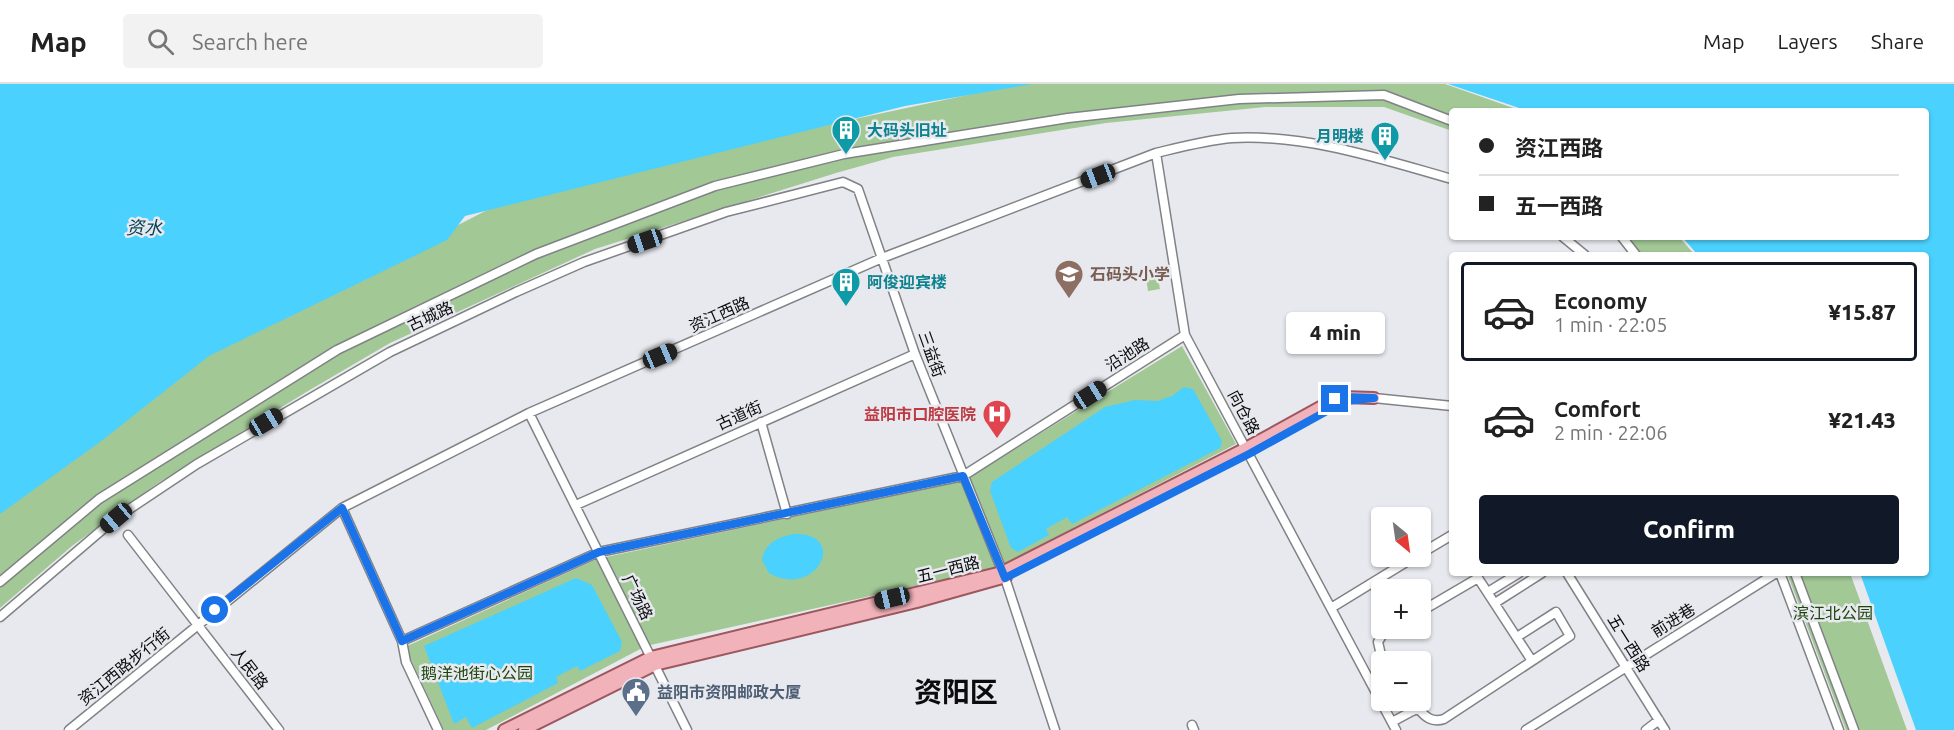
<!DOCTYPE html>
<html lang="en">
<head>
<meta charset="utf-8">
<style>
  :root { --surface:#fff; --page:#f2f2f2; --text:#222; --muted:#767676; --line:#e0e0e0; --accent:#111827 }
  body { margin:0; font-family:Ubuntu,"Noto Sans SC",sans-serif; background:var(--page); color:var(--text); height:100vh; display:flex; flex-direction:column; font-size:22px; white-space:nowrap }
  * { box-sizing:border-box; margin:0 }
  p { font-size:20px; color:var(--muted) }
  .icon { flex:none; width:33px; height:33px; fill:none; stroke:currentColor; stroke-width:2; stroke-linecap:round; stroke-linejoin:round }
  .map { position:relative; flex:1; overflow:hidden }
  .panel { position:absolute; left:1449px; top:168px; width:480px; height:324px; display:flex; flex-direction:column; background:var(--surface); border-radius:6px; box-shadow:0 2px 4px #0004 }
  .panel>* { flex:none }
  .guide { position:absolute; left:1449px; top:24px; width:480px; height:132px; border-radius:6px; box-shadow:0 2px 4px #0004; display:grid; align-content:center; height:132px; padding:0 30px; background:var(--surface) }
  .needle { width:39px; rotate:151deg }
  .tools { position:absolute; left:1371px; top:423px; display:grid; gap:12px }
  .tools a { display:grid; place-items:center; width:60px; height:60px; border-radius:6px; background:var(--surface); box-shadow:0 2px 4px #0004; font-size:30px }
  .end { position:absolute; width:27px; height:27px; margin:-14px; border:8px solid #1a73e8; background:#fff; box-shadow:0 0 0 3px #fff }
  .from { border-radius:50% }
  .bubble { position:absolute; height:42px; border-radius:6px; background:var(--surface); box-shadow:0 2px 4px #0004; font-size:20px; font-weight:800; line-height:42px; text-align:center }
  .car { position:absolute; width:18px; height:36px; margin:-18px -9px; border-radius:8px; box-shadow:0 0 4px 2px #0007; background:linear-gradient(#222 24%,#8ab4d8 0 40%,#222 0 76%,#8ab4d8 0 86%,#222 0) }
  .guide b { display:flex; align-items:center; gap:21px; height:57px; font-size:22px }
  .guide b+b { border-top:2px solid var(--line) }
  .guide i { width:15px; height:15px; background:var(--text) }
  ul { padding:10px 0 0; list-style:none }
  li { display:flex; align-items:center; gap:18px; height:99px; margin:0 12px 9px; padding:0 18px; border:3px solid transparent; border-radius:6px }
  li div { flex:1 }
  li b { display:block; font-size:22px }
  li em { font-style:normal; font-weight:800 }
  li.current { border-color:var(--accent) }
  li>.icon { width:54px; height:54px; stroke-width:1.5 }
  .cta { display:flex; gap:12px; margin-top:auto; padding:12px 30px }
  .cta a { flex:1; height:69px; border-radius:6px; background:var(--accent); color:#fff; font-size:24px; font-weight:800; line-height:69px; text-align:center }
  header { display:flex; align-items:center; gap:36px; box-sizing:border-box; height:84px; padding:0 30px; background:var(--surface); border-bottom:2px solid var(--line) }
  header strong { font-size:28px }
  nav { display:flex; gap:33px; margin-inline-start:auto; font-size:21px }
  .search { width:420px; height:54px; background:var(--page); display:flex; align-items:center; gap:15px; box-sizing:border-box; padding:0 21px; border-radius:6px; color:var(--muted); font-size:22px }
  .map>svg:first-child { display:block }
</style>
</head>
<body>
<header>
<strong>Map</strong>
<div class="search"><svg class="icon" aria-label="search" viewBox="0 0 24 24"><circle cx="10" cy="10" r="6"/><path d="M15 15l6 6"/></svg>Search here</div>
<nav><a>Map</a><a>Layers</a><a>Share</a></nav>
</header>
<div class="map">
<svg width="1954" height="646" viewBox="0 0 1954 646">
  <rect width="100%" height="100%" fill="#e7e9ee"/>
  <path fill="#a2c895" d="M 1019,0 L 1445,0 L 1522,27 L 1452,27 L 1452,47 L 1384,23 L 1265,23 L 1106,39 L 893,73 L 836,89 L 595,165 L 390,259 L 308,307 L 158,399 L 72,462 L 0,524 L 0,421 L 191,279 L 530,104 Z
    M 1615,153 L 1679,153 L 1695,171 L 1629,171 Z
    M 1156,184 L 1160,205 L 1148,207 L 1145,186 Z
    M 1182,262 L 1236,360 L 996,484 L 646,562 L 486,646 L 444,646 L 405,563 L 597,475 L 965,396 Z
    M 1787,489 L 1850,489 L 1907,646 L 1846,646 Z"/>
  <path fill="#4ad1fd" d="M 0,0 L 1032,0 L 905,22 L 465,132 L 447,156 L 209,272 L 100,358 L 0,430 Z
    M 1448,0 L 1954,0 L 1954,646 L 1916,646 L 1860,489 L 1926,489 L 1926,171 L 1698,171 L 1682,153 L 1926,153 L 1926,27 L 1528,27 Z
    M 1184,303 L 1193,305 L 1222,357 L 1220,364 L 1072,440 L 1067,433 L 1046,445 L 1049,451 L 1018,468 L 1011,464 L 990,407 L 992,398 L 1105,323 L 1135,316 L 1157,317 L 1172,312 Z
    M 794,450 C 850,449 816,516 769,489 L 762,476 C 765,459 778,453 794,450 Z
    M 576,494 L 592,501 L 622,558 L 620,567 L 580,587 L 577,582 L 556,593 L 558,599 L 472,644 L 466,633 L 454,640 L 424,562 Z"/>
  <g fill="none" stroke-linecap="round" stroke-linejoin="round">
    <g stroke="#808286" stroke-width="11">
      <path id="minor" d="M 1156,69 L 1185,251 L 1396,646
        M 1563,153 L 1585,171
        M 1622,153 L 1636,171
        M 1374,314 L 1452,322
        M 529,329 L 687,646
        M 761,338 L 787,430
        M 576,421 L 915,270
        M 342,424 L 402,557
        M 128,451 L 279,646
        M 1420,470 L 1452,451
        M 1567,489 L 1665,646
        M 1780,489 L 1839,646
        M 1795,489 L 1854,646
        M 0,498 L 99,415 L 337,266 L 536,170 L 715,102 L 844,70 L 1068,34 L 1239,15 L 1384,11 L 1452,37
        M 1488,508 L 1519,489
        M 1495,519 L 1542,489
        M 1331,524 L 1416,472
        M 1420,528 L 1478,494 L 1532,577
        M 0,533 L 116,434 L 197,380 L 390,268 L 516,208 L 584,178 L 726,128 L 843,98 L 858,105 L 915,270 L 1005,494 L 1055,646
        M 1384,578 L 1381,571 L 1378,558 L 1383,550 L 1392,544
        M 1407,616 L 1413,627
        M 1392,638 L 1418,624 C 1425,633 1432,639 1444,635 L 1570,552 L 1556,528 L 1517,553
        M 1192,641 L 1194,646
        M 69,646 L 342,424 L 529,329 L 882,174 L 1156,69 C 1181,63 1207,56 1232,54 C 1307,50 1381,75 1452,95
        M 438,646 L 406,578 L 402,557 L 599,468 L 963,392 L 1185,251
        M 1526,646 L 1776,489
        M 1646,646 L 1659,636"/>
    </g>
    <g stroke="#9c575f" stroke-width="14">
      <path id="major" d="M 504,646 L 651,573 L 1002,488 L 1246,364 L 1335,315 L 1342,313 L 1374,314
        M 524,646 L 655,581 L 917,518 L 1006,493"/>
    </g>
    <use href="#minor" stroke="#fff" stroke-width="8"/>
    <use href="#major" stroke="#f2b2b9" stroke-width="10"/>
  </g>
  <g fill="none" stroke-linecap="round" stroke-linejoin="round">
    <path stroke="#1a73e8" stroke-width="8" d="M 215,526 L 342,424 L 402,557 L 599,468 L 963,392 L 1005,494 L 1249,370 L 1345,317 L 1374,314 L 1342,313 L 1335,315"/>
  </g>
  <defs>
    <g id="building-pin" transform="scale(1.5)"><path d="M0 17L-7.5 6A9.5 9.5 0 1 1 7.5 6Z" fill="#0f9aa8" stroke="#e7e9ee"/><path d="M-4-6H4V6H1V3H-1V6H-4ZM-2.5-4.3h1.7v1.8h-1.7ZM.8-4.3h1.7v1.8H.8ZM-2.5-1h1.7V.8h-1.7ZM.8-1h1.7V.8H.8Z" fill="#fff"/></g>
    <g id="school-pin" transform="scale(1.5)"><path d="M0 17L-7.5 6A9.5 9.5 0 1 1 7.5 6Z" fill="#8d6e63" stroke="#e7e9ee"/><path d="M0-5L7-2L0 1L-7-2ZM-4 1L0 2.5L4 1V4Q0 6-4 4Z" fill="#fff"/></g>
    <g id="hospital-pin" transform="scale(1.5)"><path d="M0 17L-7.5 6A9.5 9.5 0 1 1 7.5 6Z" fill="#e0444e" stroke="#e7e9ee"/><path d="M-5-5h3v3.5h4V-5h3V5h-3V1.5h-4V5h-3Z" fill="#fff"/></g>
    <g id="civic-pin" transform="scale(1.5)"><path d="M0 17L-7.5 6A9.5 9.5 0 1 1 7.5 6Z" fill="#5c6f8a" stroke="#e7e9ee"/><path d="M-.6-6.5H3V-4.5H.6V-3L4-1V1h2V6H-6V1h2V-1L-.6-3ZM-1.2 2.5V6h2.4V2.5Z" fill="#fff"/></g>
  </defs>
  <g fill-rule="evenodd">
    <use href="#building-pin" x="846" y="46"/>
    <use href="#building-pin" x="1385" y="52"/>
    <use href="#school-pin" x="1069" y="190"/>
    <use href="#building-pin" x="846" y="198"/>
    <use href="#hospital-pin" x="997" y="330"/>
    <use href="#civic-pin" x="636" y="608"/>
  </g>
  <g text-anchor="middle" stroke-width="5" stroke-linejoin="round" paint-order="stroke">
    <g font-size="16" font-weight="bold" fill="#0d838f" stroke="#e7e9ee" text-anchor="start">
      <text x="867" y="52">大码头旧址</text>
      <text x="1364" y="58" text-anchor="end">月明楼</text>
      <text x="867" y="204">阿俊迎宾楼</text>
    </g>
    <g font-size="16" font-weight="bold" fill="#785e54" stroke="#e7e9ee" text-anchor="start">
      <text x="1090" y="196">石码头小学</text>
    </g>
    <g font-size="16" fill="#0c0c0e" stroke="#e7e9ee">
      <text transform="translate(719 230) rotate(-24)" y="6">资江西路</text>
      <text transform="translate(430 232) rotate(-25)" y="6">古城路</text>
      <text transform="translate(932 270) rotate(70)" y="6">三益街</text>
      <text transform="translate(1127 270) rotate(-32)" y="6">沿池路</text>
      <text transform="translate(1244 328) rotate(62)" y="6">向仓路</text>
      <text transform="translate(739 331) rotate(-24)" y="6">古道街</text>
      <text transform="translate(948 485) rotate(-14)" y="6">五一西路</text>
      <text transform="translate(638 513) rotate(64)" y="6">广场路</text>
      <text transform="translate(1673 536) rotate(-32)" y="6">前进巷</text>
      <text transform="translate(1629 559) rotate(58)" y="6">五一西路</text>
      <text transform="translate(124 582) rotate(-39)" y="6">资江西路步行街</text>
      <text transform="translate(250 584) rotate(52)" y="6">人民路</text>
    </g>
    <g font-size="16" font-weight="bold" fill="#be3a42" stroke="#e7e9ee" text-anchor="end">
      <text x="976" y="336">益阳市口腔医院</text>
    </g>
    <g font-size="16" fill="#1d440a" stroke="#e7e9ee">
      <text x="1833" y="535">滨江北公园</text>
      <text x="477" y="595">鹅洋池街心公园</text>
    </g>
    <g font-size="16" font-weight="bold" fill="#4e5e75" stroke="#e7e9ee" text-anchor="start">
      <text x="657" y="614">益阳市资阳邮政大厦</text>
    </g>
    <g font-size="18" font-style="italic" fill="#054254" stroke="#e7e9ee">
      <text x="144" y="150">资水</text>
    </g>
    <g font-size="28" font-weight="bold" fill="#0c0c0e" stroke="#e7e9ee">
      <text x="956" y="618">资阳区</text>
    </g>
  </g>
</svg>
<div class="tools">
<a><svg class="needle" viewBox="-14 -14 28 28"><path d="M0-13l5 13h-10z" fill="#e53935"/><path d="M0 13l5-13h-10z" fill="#767676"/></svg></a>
<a>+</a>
<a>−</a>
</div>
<i class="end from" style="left:215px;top:526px"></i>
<i class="end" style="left:1335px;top:315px"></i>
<div class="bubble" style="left:1286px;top:228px;width:99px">4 min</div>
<i class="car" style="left:1098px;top:92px;rotate:249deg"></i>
<i class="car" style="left:645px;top:157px;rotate:251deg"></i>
<i class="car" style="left:660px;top:272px;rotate:67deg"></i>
<i class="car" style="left:1090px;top:311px;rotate:58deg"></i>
<i class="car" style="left:266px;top:338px;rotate:59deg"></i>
<i class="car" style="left:116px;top:434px;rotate:230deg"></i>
<i class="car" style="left:892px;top:514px;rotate:257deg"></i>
<div class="guide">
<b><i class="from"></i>资江西路</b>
<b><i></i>五一西路</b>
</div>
<section class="panel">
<ul>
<li class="current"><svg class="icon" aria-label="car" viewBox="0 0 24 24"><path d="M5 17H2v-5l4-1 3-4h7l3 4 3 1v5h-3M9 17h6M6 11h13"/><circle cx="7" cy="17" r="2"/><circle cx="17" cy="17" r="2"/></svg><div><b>Economy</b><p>1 min · 22:05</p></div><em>¥15.87</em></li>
<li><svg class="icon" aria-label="car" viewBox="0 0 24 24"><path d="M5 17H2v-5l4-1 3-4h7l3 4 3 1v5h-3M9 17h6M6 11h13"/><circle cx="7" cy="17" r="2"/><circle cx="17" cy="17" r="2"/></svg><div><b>Comfort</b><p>2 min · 22:06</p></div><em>¥21.43</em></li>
</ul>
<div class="cta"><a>Confirm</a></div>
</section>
</div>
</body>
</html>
